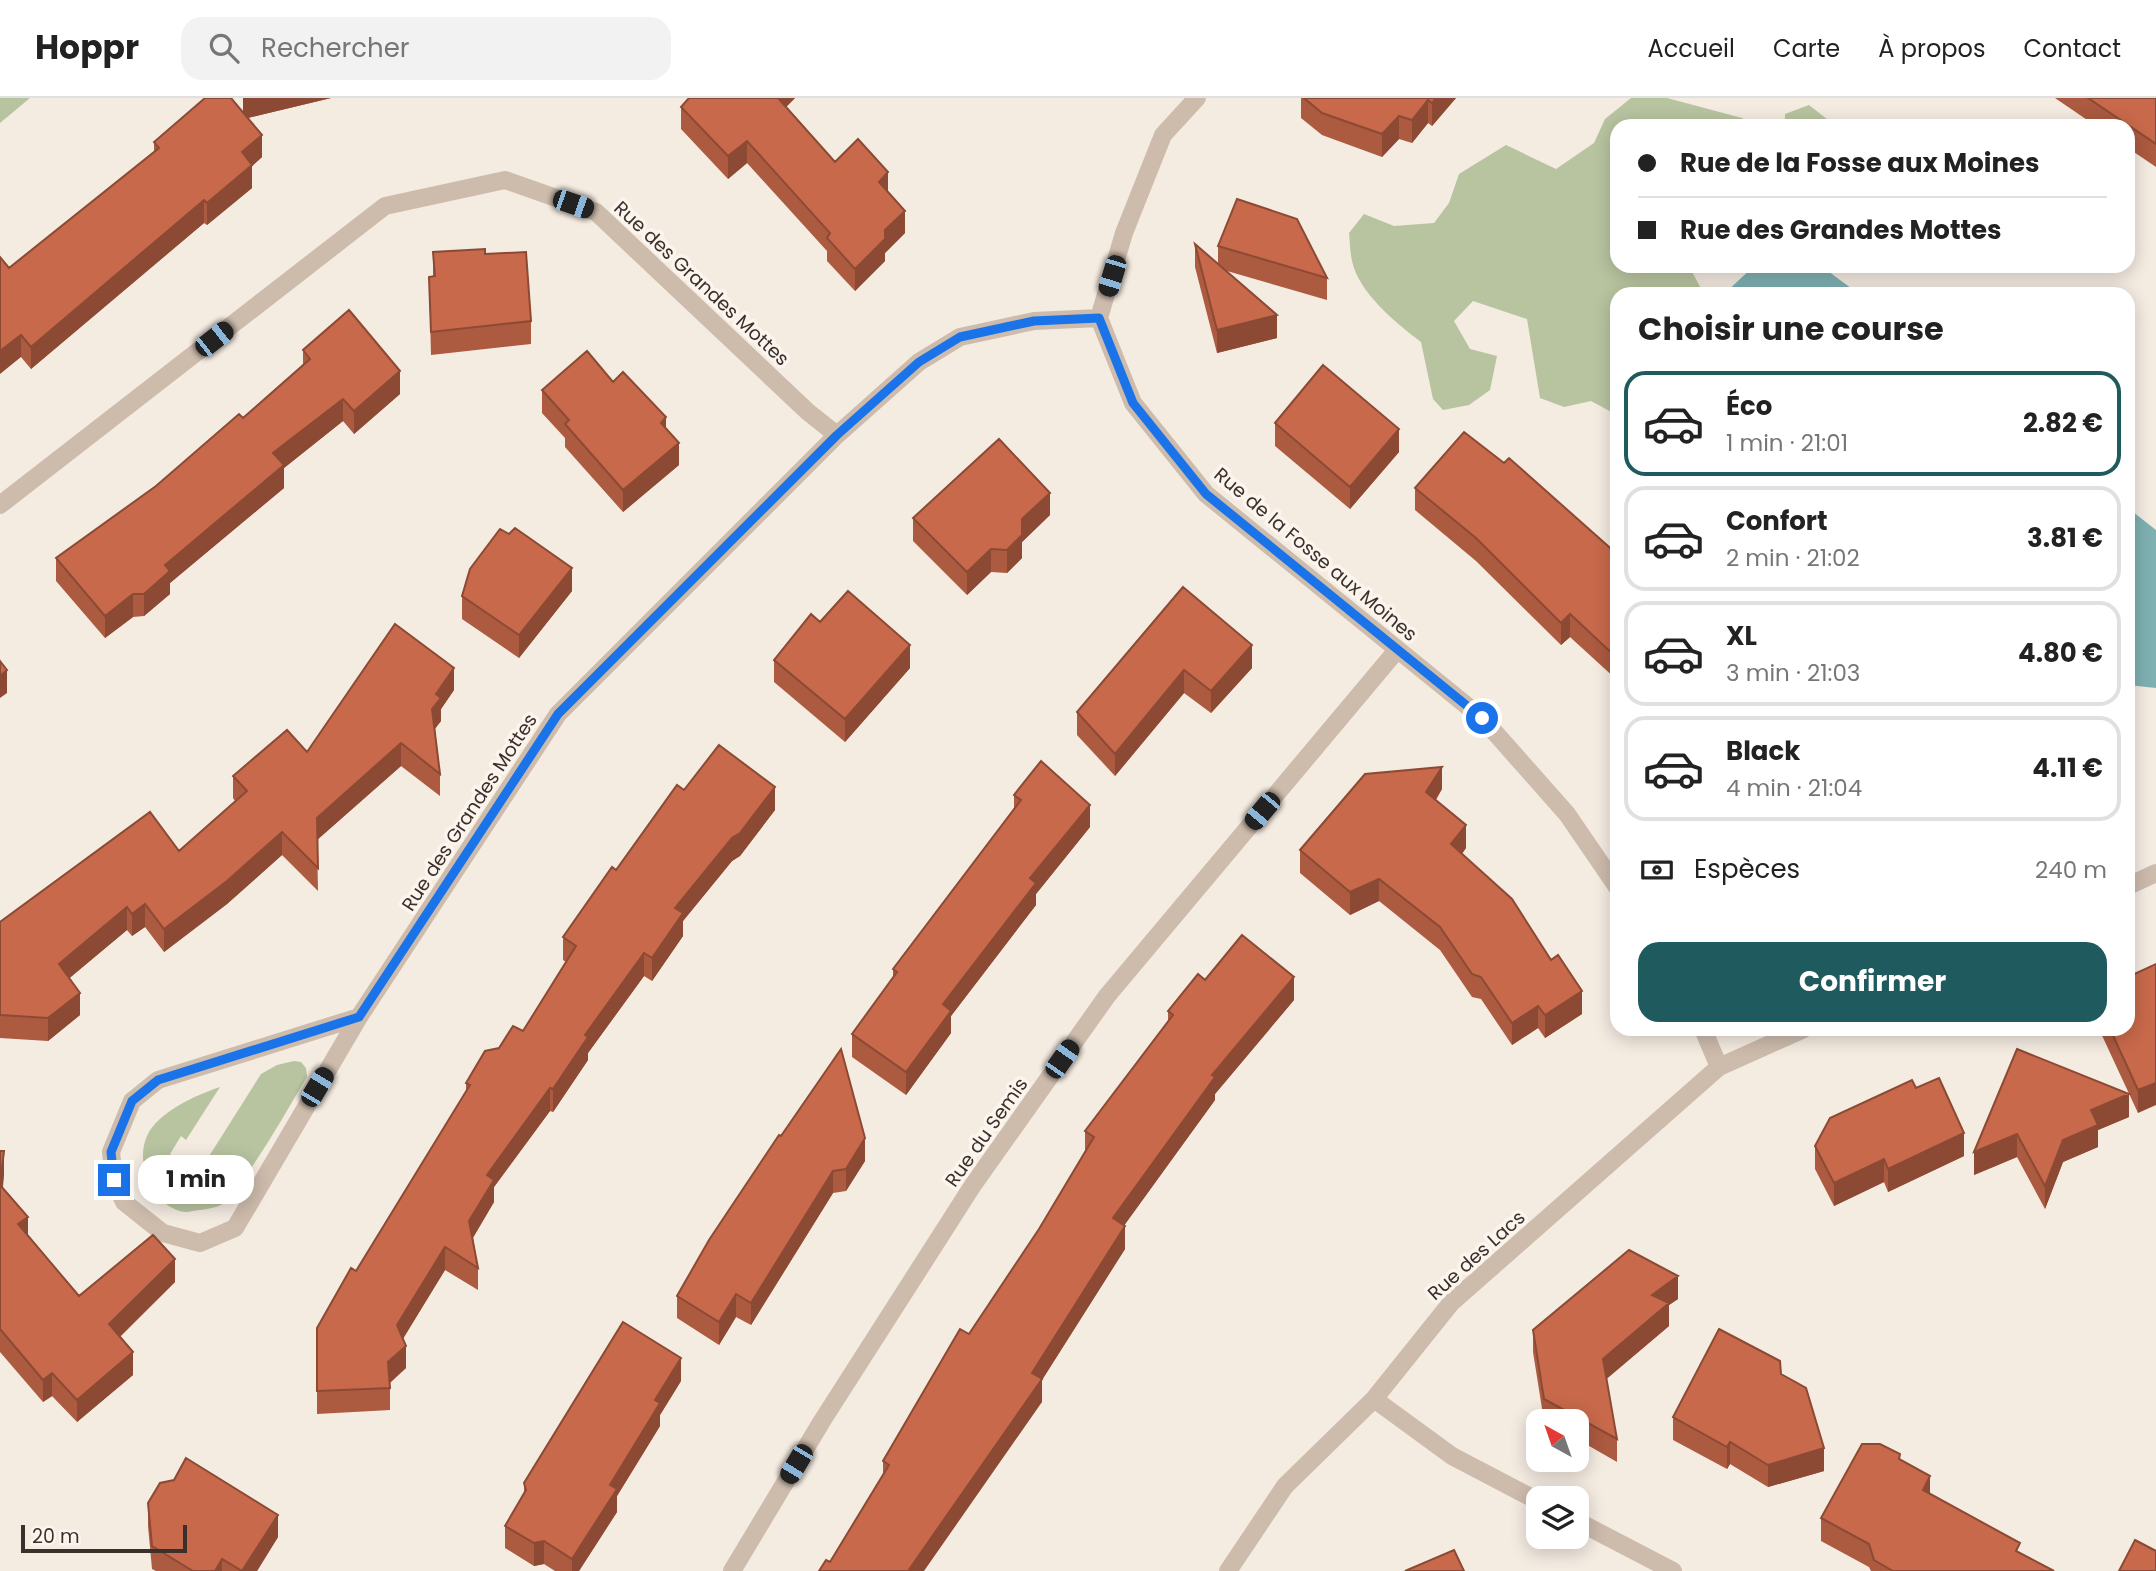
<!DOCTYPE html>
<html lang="fr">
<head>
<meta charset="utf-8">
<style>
  :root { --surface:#fff; --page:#f2f2f2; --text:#222; --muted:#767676; --line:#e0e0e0; --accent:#1f5a5e }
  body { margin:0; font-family:Poppins,sans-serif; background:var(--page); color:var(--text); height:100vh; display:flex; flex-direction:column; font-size:26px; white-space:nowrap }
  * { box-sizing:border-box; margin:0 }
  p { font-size:23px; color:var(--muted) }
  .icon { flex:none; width:38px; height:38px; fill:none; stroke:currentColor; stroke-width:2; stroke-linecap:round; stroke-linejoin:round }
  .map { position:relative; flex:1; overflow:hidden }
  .sheet { position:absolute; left:1610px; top:189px; width:525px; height:749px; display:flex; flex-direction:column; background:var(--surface); border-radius:21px; box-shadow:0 4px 18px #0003 }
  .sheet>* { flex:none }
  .banner { position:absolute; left:1610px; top:21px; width:525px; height:154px; border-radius:21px; box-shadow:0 4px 18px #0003; display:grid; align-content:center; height:154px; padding:0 28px; background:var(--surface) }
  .needle { width:46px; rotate:320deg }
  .buttons { position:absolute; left:1526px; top:1311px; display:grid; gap:14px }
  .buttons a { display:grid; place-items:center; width:63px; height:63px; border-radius:14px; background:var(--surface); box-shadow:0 4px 18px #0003; font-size:35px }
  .scale { position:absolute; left:21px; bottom:18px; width:166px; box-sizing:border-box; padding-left:7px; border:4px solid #3b302b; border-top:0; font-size:19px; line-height:24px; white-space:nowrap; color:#3b302b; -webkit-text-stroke:5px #fbf5ee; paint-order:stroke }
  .end { position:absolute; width:32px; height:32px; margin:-16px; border:9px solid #1a73e8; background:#fff; box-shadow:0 0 0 4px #fff }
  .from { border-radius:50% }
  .bubble { position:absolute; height:49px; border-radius:21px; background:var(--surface); box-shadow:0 4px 18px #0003; font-size:23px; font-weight:700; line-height:49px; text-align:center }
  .car { position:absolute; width:21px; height:42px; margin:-21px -10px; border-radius:9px; box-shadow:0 0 5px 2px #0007; background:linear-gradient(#222 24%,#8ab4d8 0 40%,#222 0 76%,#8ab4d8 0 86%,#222 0) }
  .banner b { display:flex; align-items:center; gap:24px; height:66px; font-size:26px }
  .banner b+b { border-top:2px solid var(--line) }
  .banner i { width:18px; height:18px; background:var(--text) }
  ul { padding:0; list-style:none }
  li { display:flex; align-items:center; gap:21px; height:105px; margin:0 14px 10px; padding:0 14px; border:4px solid var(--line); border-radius:21px }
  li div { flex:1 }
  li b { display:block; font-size:26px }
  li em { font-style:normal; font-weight:700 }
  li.on { border-color:var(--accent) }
  li>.icon { width:63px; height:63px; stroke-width:1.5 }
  h2 { padding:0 28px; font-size:32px; line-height:84px }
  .pay { display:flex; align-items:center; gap:18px; height:77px; padding:0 28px; font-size:26px }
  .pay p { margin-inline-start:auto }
  .primary-button { display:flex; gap:14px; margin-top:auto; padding:14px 28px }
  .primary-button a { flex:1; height:80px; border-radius:21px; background:var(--accent); color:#fff; font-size:28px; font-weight:700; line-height:80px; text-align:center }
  header { display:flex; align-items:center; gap:42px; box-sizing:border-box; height:98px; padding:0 35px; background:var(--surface); border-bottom:2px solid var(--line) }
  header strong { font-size:33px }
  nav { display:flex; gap:38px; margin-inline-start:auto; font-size:24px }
  .search { width:490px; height:63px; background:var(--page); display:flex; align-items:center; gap:18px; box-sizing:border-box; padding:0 24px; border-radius:21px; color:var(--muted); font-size:26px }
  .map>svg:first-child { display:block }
</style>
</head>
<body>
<header>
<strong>Hoppr</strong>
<div class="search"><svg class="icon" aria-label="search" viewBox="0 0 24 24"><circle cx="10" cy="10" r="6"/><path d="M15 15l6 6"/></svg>Rechercher</div>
<nav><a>Accueil</a><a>Carte</a><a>À propos</a><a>Contact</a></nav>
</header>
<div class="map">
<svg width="2156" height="1473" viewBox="0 0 2156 1473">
  <rect width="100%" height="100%" fill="#f4ebe1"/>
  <path fill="#b8c4a0" d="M 0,0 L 30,0 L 0,25 Z
    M 1631,0 L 1667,0 L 1742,20 L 1755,28 L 1617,28 L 1617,168 L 1689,168 L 1704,196 L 1617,196 L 1617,317 L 1591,303 L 1564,309 L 1540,300 L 1527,221 L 1473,203 L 1454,223 L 1470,251 L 1497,258 L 1490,292 L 1469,307 L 1443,312 L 1433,301 L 1421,244 C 1396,225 1359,195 1352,163 C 1350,154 1350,144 1349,135 L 1364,116 L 1394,128 L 1434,125 L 1449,105 L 1459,76 L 1506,47 L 1556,71 L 1594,45 L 1605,21 Z
    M 1809,7 L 1836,28 L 1785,28 L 1785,16 Z
    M 294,963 L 301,964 L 306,970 L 307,979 C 286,1014 266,1050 242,1083 C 238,1089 233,1100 226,1104 C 220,1109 208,1111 201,1112 C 196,1112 190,1114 185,1114 C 154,1110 134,1066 147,1038 C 158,1014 196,997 220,989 L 186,1042 L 181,1038 L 170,1056 L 199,1074 L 261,976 L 277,967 Z"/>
  <path fill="#7fb0b2" d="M 1754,168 L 1821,168 L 1859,196 L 1724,196 Z
    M 2128,410 L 2156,432 L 2156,590 L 2128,587 Z"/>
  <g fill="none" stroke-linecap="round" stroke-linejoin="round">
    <path stroke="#cdbbac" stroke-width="18" d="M 1197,0 L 1163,37 L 1124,135 L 1099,220 L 1133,305 L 1206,396 L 1482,620 L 1567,716 L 1617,789
      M 837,337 L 919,264 L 960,239 L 1034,223 L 1099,220
      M 0,407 L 385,108 L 505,82 L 596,114 L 808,314 L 837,337 L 558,616 L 359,919
      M 2128,788 L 2156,775
      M 359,919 L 235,1130 L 200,1145 L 163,1135 L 124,1104 L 114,1082 L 111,1054 L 132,1003 L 158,982 Z
      M 1703,931 L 1719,969
      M 1374,1301 L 1452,1358 L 1538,1403
      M 1577,1423 L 1673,1473
      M 732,1473 L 822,1323 L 973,1087 L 1107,898 L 1397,552
      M 1228,1473 L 1285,1388 L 1374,1301 L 1451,1205 L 1719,969 L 1804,931"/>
  </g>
  <path fill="#ac5a40" d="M 243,0 L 331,0 L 248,20 L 262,59 L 252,68 L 252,90 L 207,127 L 204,125 L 31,271 L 21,259 L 9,170 L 154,54 L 154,44 L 243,14 Z
    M 689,0 L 795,0 L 786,9 L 835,64 L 888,94 L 905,135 L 885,155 L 885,163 L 855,193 L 827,163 L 827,153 L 747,65 L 728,81 L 681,31 L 681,9 Z
    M 1301,0 L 1456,0 L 1432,28 L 1428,25 L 1412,45 L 1399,41 L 1382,59 L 1322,37 L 1301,20 Z
    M 2055,0 L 2156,0 L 2156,69 L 2128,50 L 2128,28 L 2096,28 Z
    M 1195,146 L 1218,166 L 1218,148 L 1327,180 L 1327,202 L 1227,173 L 1277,240 L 1217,255 L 1195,169 Z
    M 433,154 L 485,156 L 531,223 L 531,246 L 431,257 L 429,179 L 433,178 Z
    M 303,252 L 400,296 L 354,336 L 343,323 L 284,370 L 284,390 L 170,485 L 170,496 L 144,518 L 133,519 L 105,540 L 56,483 L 56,460 L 156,388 L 243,320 L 303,267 Z
    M 613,284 L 679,367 L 623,414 L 565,349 L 565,340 L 542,315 L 542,292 Z
    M 1275,325 L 1399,354 L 1350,411 L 1275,348 Z
    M 1415,390 L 1617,456 L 1617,582 L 1570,539 L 1561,547 L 1476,463 L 1415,412 Z
    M 1050,417 L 1022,444 L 1022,460 L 1007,475 L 991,474 L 967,497 L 913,443 L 913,420 Z
    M 1183,489 L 1252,570 L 1211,615 L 1184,595 L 1115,678 L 1077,637 L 1077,614 Z
    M 572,493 L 519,560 L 462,521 L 462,498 Z
    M 820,524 L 910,570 L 845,644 L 774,584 L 774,562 Z
    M 454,592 L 441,611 L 441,623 L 435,631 L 440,676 L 440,698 L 401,668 L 317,742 L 318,793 L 282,757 L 227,806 L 164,854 L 145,829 L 132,838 L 127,832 L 69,880 L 80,917 L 48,943 L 0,940 L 0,824 L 179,753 L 235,703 L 233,700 L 233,678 L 307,654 Z
    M 1617,602 L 1617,634 L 1612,629 L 1612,607 Z
    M 1442,691 L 1436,702 L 1466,750 L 1462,756 L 1582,916 L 1545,940 L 1538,930 L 1512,947 L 1481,901 L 1472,899 L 1440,852 L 1379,803 L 1350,817 L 1300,775 L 1300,752 Z
    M 684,692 L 775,712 L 740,758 L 732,763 L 683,823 L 683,838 L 652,883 L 644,878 L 588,955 L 588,962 L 553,1014 L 550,1013 L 494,1089 L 494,1104 L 473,1140 L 478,1170 L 478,1192 L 445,1172 L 403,1241 L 406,1270 L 390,1285 L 390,1312 L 317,1316 L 317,1230 L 356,1173 L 466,993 L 466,985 L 499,950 L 523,933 L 566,864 L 563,862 L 563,839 L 616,772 Z
    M 1014,697 L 1090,729 L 1036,796 L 1036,807 L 951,918 L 951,935 L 906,997 L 852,959 L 852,936 L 893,880 L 893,871 L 1014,711 Z
    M 2156,866 L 2138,1015 L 2099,931 L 2128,931 Z
    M 1205,882 L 1294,902 L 1215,996 L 1215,1002 L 1124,1127 L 1125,1151 L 1042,1282 L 1042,1304 L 830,1464 L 883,1377 L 883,1363 L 1039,1131 L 1085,1054 L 1085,1033 L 1168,924 L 1168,913 Z
    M 2017,951 L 2129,1019 L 2098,1032 L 2098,1049 L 2063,1064 L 2045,1111 L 2017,1059 L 1974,1077 Z
    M 1916,990 L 1964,1058 L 1888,1094 L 1884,1084 L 1834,1108 L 1815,1071 L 1815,1048 Z
    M 781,1038 L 865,1063 L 846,1093 L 833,1095 L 751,1227 L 736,1219 L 719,1247 L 677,1220 L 677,1198 Z
    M 0,1053 L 4,1076 L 3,1090 L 28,1138 L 79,1198 L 175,1184 L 120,1239 L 133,1277 L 77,1324 L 52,1298 L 43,1304 L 0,1254 Z
    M 1678,1201 L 1669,1207 L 1669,1228 L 1606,1281 L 1617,1341 L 1617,1364 L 1577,1341 L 1577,1323 L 1544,1323 L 1533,1254 L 1533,1232 Z
    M 1781,1276 L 1824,1373 L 1768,1389 L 1730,1366 L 1727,1371 L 1673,1342 L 1673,1319 Z
    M 681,1283 L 660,1317 L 660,1328 L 617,1398 L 617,1414 L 579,1473 L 555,1473 L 544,1466 L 534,1468 L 505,1450 L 505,1428 L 524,1395 L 524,1385 Z
    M 1900,1361 L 1930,1396 L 2020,1455 L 2054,1473 L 1871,1473 L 1869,1469 L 1821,1443 L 1821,1420 Z
    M 148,1405 L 278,1439 L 257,1473 L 156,1473 L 152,1471 L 148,1428 Z"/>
  <path fill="#8c4a34" d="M 243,0 L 331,0 L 243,21 Z
    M 775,0 L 795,0 L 775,20 Z
    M 1436,0 L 1456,0 L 1432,28 L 1432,5 Z
    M 1428,2 L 1428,25 L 1412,45 L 1412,22 Z
    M 1399,18 L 1399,41 L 1382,59 L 1382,36 Z
    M 262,37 L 262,59 L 252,68 L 252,90 L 207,127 L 207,105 L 242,54 Z
    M 747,43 L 747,65 L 728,81 L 728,58 Z
    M 888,74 L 888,96 L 879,84 Z
    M 204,102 L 204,125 L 31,271 L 31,249 Z
    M 905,113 L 905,135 L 885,155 L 885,132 Z
    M 885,141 L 885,163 L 855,193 L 855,171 Z
    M 1277,217 L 1277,240 L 1217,255 L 1217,232 Z
    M 21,237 L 21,259 L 0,276 L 0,253 Z
    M 400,273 L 400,296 L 354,336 L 354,313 Z
    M 343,301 L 343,323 L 284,370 L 284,390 L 170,485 L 170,496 L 144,518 L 144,496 L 165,467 L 273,355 Z
    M 666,319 L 666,342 L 661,325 Z
    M 1399,331 L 1399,354 L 1350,411 L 1350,389 Z
    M 679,345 L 679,367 L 623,414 L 623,392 Z
    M 1050,395 L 1050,417 L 1022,444 L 1022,460 L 1007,475 L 1007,452 L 1022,421 Z
    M 991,451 L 991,474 L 967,497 L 967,474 Z
    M 572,470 L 572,493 L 519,560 L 519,537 Z
    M 133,496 L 133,519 L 105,540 L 105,518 Z
    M 1570,516 L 1570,539 L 1561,547 L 1561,525 Z
    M 910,547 L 910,570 L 845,644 L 845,621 Z
    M 1252,547 L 1252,570 L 1211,615 L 1211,593 Z
    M 454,570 L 454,592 L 441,611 L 441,623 L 432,634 L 432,611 L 436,596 Z
    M 7,572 L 7,595 L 0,600 L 0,578 Z
    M 1184,572 L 1184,595 L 1115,678 L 1115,656 Z
    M 401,645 L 401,668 L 317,742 L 317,720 Z
    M 1442,669 L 1442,691 L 1426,716 L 1426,694 Z
    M 775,689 L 775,712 L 740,758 L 732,763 L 683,823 L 683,838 L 652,883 L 652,860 L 675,810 L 732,740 Z
    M 1090,707 L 1090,729 L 1036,796 L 1036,807 L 951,918 L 951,935 L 906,997 L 906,974 L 943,906 L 1030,780 Z
    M 1466,727 L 1466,750 L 1451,769 L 1451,746 Z
    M 282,734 L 282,757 L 227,806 L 164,854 L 164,831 Z
    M 1379,781 L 1379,803 L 1350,817 L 1350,794 Z
    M 145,806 L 145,829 L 132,838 L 132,816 Z
    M 127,809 L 127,832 L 59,889 L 59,866 Z
    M 644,855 L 644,878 L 588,955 L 588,962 L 553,1014 L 553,991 L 585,937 Z
    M 1294,879 L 1294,902 L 1215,996 L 1215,1002 L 1113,1143 L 1113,1120 L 1212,977 Z
    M 1582,893 L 1582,916 L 1545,940 L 1545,917 Z
    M 80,895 L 80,917 L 48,943 L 48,920 Z
    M 1538,908 L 1538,930 L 1512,947 L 1512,925 Z
    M 2156,985 L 2156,1007 L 2138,1015 L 2138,992 Z
    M 550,990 L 550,1013 L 494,1089 L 494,1104 L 469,1146 L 469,1123 L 487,1077 Z
    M 2129,996 L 2129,1019 L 2098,1032 L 2098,1049 L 2063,1064 L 2045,1111 L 2045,1088 L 2063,1042 L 2091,1012 Z
    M 1964,1035 L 1964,1058 L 1888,1094 L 1888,1071 Z
    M 2017,1036 L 2017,1059 L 1974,1077 L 1974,1054 Z
    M 865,1040 L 865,1063 L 846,1093 L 846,1071 Z
    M 4,1053 L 4,1076 L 0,1110 L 0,1087 Z
    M 1884,1061 L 1884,1084 L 1834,1108 L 1834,1085 Z
    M 833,1073 L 833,1095 L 751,1227 L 751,1205 Z
    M 28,1119 L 28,1141 L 18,1126 Z
    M 1125,1128 L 1125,1151 L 1042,1282 L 1042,1304 L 924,1473 L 908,1473 Z
    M 445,1149 L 445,1172 L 397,1250 L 397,1227 Z
    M 175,1161 L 175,1184 L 109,1249 L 109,1226 Z
    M 1678,1178 L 1678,1201 L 1669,1207 L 1669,1228 L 1603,1284 L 1603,1261 L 1652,1197 Z
    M 736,1196 L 736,1219 L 719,1247 L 719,1224 Z
    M 406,1248 L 406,1270 L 388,1286 L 388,1264 Z
    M 133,1254 L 133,1277 L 77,1324 L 77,1302 Z
    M 681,1260 L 681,1283 L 660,1317 L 660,1328 L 617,1398 L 617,1414 L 579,1473 L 572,1473 L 572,1461 L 610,1387 L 655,1302 Z
    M 52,1275 L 52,1298 L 43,1304 L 43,1282 Z
    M 1730,1344 L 1730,1366 L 1727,1371 L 1727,1349 Z
    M 1824,1350 L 1824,1373 L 1768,1389 L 1768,1367 Z
    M 1930,1378 L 1930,1401 L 1923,1392 Z
    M 278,1417 L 278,1439 L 257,1473 L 242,1473 Z
    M 544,1443 L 544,1466 L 534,1468 L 534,1445 Z
    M 222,1461 L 222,1473 L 215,1473 Z"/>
  <path fill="#c8694b" stroke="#8c4a34" stroke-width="2" d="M 205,0 L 231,0 L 262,37 L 242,54 L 252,67 L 207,105 L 204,102 L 31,249 L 21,237 L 0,253 L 0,159 L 9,170 L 159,50 L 154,44 Z
    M 689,0 L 778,0 L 835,64 L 858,41 L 888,74 L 879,84 L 905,113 L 885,132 L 885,141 L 855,171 L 827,140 L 830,135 L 747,43 L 728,58 L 681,9 Z
    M 1304,0 L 1436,0 L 1432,5 L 1428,2 L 1412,22 L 1399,18 L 1382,36 L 1322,15 Z
    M 2088,0 L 2156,0 L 2156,46 Z
    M 1237,101 L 1297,121 L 1327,180 L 1218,148 Z
    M 1195,146 L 1277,217 L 1217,232 Z
    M 485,151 L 485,156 L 526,154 L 531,223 L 431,234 L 429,179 L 435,178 L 433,154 Z
    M 349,212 L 400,273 L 354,313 L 343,301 L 273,355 L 284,367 L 165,467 L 170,473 L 144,496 L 133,496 L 105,518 L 56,460 L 156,388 L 239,316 L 243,320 L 310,261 L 303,252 Z
    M 587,253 L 613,284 L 623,274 L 666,319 L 661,325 L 679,345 L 623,392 L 565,326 L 569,322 L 542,292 Z
    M 1323,267 L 1399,331 L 1350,389 L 1275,325 Z
    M 1464,334 L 1504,365 L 1509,360 L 1617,456 L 1617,466 L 1614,469 L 1617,472 L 1617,560 L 1570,516 L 1561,525 L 1476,440 L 1415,390 Z
    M 999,341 L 1050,395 L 1022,421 L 1022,437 L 1007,452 L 991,451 L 967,474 L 913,420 Z
    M 515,430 L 572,470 L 519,537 L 462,498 L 470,471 L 500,431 L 509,436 Z
    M 1183,489 L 1252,547 L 1211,593 L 1184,572 L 1115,656 L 1077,614 Z
    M 848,493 L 910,547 L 845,621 L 774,562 L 811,516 L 820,524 Z
    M 395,526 L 454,570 L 436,596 L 441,600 L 432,611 L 440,676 L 401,645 L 317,720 L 318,770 L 282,734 L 227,783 L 164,831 L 145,806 L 132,816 L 127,809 L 59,866 L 80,895 L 48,920 L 0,917 L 0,824 L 150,714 L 179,753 L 247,693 L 233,678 L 287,632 L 307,654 Z
    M 0,563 L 7,572 L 0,578 Z
    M 1617,602 L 1617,612 L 1612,607 Z
    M 719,647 L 775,689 L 740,735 L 732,740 L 675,810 L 683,815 L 652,860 L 644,855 L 585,937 L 588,939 L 553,991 L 550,990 L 487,1077 L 494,1082 L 469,1123 L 478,1170 L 445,1149 L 397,1227 L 406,1248 L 388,1264 L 390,1290 L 317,1293 L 317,1230 L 351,1170 L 356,1173 L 470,987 L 466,985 L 485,953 L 499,950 L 513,928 L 523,933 L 576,848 L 563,839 L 612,769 L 616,772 L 677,687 L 684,692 Z
    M 1041,663 L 1090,707 L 1030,780 L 1036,785 L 943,906 L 951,913 L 906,974 L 852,936 L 897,874 L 893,871 L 1021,702 L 1014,697 Z
    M 1442,669 L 1426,694 L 1466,727 L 1451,746 L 1512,801 L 1551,862 L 1558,857 L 1582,893 L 1545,917 L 1538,908 L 1512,925 L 1481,879 L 1472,876 L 1440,829 L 1379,781 L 1350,794 L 1300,752 L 1365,676 Z
    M 1242,837 L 1294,879 L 1212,977 L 1215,979 L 1113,1120 L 1125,1128 L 1032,1275 L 1042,1281 L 908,1473 L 819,1473 L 826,1462 L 830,1464 L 889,1367 L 883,1363 L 960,1231 L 969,1236 L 1039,1131 L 1094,1039 L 1085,1033 L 1173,917 L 1168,913 L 1198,876 L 1205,882 Z
    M 2156,866 L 2156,985 L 2138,992 L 2110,931 L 2128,931 L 2128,879 Z
    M 841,951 L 865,1040 L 846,1071 L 833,1073 L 751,1205 L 736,1196 L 719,1224 L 677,1198 L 709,1142 L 779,1037 L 781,1038 Z
    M 2017,951 L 2129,996 L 2091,1012 L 2098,1027 L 2063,1042 L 2045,1088 L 2017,1036 L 1974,1054 Z
    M 1939,980 L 1964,1035 L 1888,1071 L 1884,1061 L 1834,1085 L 1815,1048 L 1830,1020 L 1912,982 L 1916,990 Z
    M 0,1053 L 4,1053 L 0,1087 L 28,1119 L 18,1126 L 79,1198 L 153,1137 L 175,1161 L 109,1226 L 133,1254 L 77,1302 L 52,1275 L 43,1282 L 0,1231 Z
    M 1629,1152 L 1678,1178 L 1652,1197 L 1669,1205 L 1603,1261 L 1617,1341 L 1544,1301 L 1533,1232 Z
    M 623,1224 L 681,1260 L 655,1302 L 660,1305 L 610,1387 L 617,1391 L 572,1461 L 544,1443 L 534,1445 L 505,1428 L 526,1392 L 524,1385 Z
    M 1719,1231 L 1780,1263 L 1781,1276 L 1806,1290 L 1824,1350 L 1768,1367 L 1730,1344 L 1727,1349 L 1673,1319 Z
    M 1862,1346 L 1880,1346 L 1900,1356 L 1899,1361 L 1930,1378 L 1923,1392 L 2020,1445 L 2016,1453 L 2054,1473 L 1893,1473 L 1874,1462 L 1869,1446 L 1821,1420 Z
    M 186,1360 L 278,1417 L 242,1473 L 222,1461 L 215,1473 L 193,1473 L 152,1448 L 148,1405 L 160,1385 L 174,1382 Z
    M 2135,1442 L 2156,1453 L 2156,1473 L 2119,1473 Z
    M 1454,1452 L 1464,1473 L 1405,1473 Z"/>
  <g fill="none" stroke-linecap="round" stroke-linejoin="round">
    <path stroke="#1a73e8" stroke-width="9" d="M 114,1082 L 111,1054 L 132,1003 L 158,982 L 359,919 L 558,616 L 837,337 L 919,264 L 960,239 L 1034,223 L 1099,220 L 1133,305 L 1206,396 L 1482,620"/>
  </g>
  <g text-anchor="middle" stroke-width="7" stroke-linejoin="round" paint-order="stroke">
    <g font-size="19" fill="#3b302b" stroke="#fbf5ee">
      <text transform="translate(702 185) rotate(43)" y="7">Rue des Grandes Mottes</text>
      <text transform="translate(1316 456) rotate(40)" y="7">Rue de la Fosse aux Moines</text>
      <text transform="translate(469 714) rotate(-57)" y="7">Rue des Grandes Mottes</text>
      <text transform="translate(986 1034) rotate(-55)" y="7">Rue du Semis</text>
      <text transform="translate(1476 1157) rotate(-42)" y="7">Rue des Lacs</text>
    </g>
  </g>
</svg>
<div class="buttons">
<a><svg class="needle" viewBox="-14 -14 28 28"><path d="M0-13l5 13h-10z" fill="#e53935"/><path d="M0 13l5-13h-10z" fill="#767676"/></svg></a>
<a><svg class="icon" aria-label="layers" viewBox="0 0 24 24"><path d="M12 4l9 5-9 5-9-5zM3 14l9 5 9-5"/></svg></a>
</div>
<div class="scale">20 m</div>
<i class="end from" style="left:1482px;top:620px"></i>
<i class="end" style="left:114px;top:1082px"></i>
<div class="bubble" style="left:138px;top:1057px;width:116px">1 min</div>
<i class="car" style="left:573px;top:106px;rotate:109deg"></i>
<i class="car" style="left:1112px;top:178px;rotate:197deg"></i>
<i class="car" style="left:214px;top:241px;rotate:52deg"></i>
<i class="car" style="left:1262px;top:713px;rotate:220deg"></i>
<i class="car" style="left:1062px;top:961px;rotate:35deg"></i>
<i class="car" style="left:317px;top:989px;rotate:31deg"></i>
<i class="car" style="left:796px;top:1366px;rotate:211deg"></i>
<div class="banner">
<b><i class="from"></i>Rue de la Fosse aux Moines</b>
<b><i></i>Rue des Grandes Mottes</b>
</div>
<section class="sheet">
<h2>Choisir une course</h2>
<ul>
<li class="on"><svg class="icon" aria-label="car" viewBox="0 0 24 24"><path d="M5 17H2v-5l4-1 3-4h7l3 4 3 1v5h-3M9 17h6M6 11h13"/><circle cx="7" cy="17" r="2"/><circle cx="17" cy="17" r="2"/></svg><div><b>Éco</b><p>1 min · 21:01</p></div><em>2.82 €</em></li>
<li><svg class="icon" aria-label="car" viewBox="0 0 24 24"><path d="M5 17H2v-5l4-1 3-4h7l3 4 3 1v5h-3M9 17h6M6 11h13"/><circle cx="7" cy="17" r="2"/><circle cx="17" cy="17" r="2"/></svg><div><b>Confort</b><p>2 min · 21:02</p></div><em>3.81 €</em></li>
<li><svg class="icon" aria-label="car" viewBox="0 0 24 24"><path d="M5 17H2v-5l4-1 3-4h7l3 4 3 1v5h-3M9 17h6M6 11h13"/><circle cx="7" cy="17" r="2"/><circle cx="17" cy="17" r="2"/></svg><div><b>XL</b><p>3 min · 21:03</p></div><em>4.80 €</em></li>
<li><svg class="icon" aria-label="car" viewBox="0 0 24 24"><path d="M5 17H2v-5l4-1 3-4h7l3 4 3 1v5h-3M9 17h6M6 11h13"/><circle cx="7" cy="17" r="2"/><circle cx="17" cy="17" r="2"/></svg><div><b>Black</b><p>4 min · 21:04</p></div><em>4.11 €</em></li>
</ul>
<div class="pay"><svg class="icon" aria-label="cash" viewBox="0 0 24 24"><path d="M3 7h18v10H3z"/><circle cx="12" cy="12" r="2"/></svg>Espèces<p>240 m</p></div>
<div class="primary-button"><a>Confirmer</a></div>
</section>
</div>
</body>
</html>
